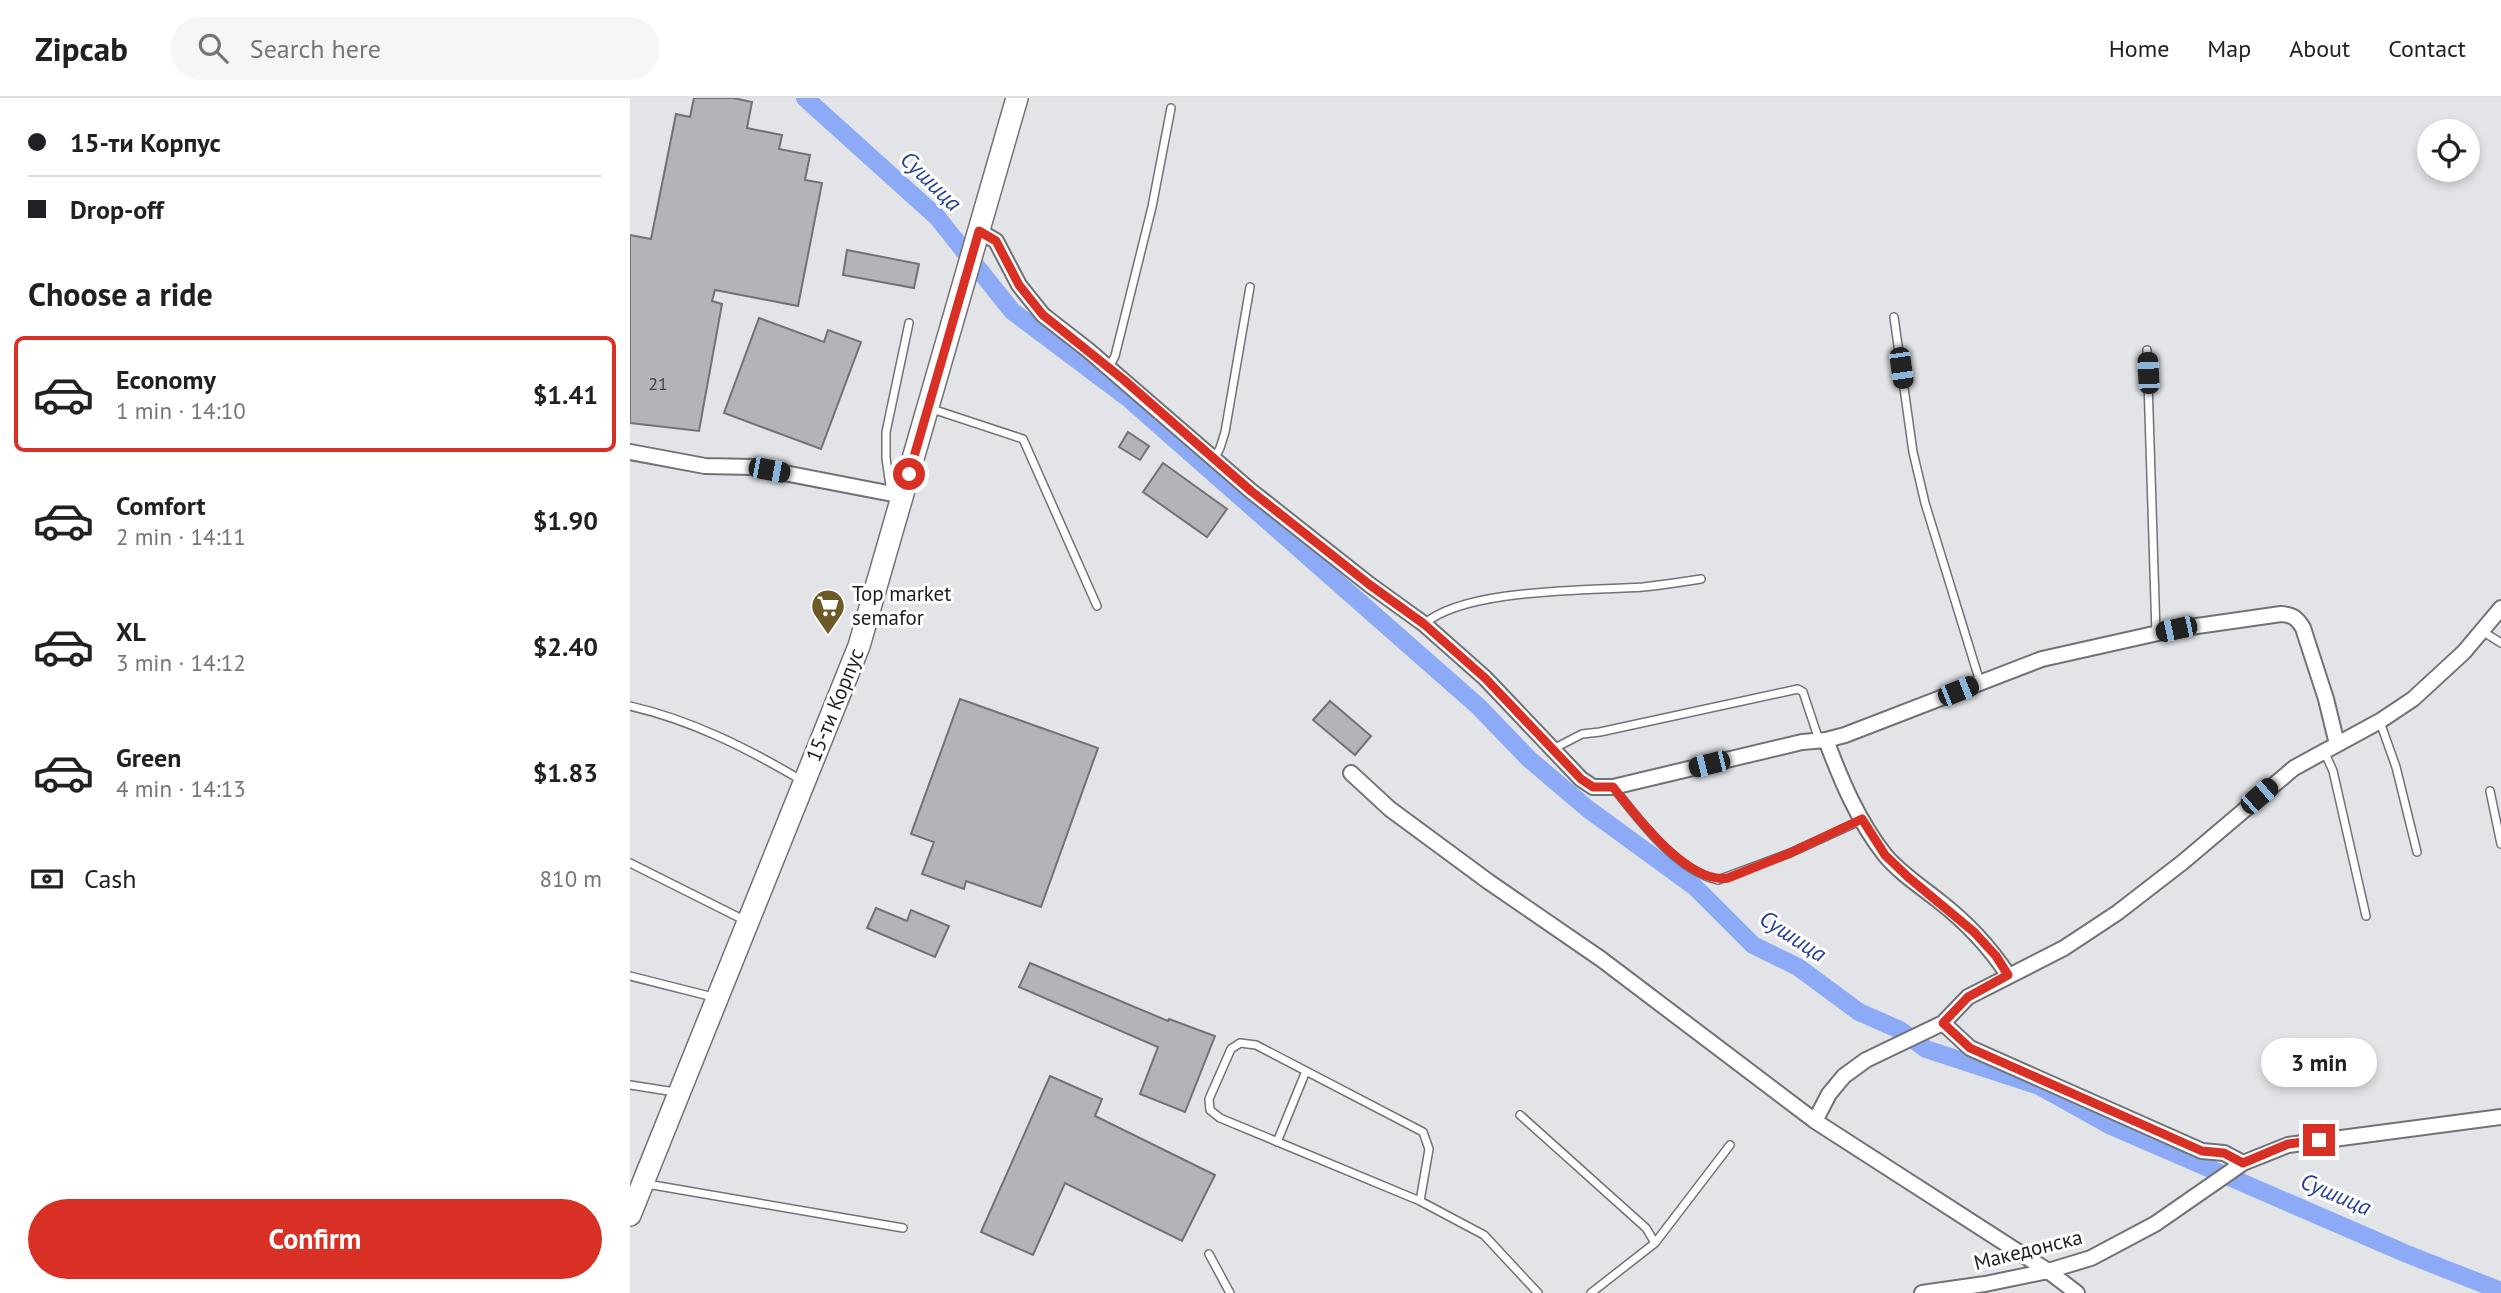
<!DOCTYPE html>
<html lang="en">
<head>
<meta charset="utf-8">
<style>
  :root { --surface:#fff; --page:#f6f6f6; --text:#202124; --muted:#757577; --line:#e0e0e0; --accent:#d93025 }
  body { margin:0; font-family:"PT Sans",sans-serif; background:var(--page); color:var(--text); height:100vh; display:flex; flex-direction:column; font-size:26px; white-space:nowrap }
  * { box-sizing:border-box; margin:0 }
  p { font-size:23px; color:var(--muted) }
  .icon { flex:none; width:38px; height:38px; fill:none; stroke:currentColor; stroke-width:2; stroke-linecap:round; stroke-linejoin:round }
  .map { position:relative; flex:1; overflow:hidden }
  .drawer { display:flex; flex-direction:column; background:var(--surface); width:630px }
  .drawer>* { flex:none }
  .banner { display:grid; align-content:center; height:154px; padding:0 28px; background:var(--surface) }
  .buttons { position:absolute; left:1787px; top:21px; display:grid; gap:14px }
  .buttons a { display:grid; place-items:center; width:63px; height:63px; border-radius:50%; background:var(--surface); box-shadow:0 4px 10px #0003; font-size:35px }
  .end { position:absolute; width:32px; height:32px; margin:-16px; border:9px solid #d93025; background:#fff; box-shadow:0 0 0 4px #fff }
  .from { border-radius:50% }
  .bubble { position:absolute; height:49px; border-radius:24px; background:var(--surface); box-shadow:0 4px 10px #0003; font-size:23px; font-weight:800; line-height:49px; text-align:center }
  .car { position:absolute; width:21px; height:42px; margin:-21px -10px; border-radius:9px; box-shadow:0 0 5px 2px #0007; background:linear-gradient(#222 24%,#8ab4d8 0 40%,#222 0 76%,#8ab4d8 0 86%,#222 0) }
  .banner b { display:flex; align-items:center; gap:24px; height:66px; font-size:26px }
  .banner b+b { border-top:2px solid var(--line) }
  .banner i { width:18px; height:18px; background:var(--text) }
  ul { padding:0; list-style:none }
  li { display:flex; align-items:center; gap:21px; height:116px; margin:0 14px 10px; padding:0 14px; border:4px solid transparent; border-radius:10px }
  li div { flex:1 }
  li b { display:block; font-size:26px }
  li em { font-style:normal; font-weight:800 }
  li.current { border-color:var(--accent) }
  li>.icon { width:63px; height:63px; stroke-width:1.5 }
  h2 { padding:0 28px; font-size:32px; line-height:84px }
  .pay { display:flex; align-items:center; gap:18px; height:77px; padding:0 28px; font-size:26px }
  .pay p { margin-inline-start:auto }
  .action { display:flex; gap:14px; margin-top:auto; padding:14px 28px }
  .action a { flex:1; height:80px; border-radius:42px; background:var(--accent); color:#fff; font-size:28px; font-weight:800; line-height:80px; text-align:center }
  header { display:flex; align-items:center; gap:42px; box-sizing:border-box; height:98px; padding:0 35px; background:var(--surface); border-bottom:2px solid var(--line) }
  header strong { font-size:33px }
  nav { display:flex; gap:38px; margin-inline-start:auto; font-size:24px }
  .search { width:490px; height:63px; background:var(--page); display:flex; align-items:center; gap:18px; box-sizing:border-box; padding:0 24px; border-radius:38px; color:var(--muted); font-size:26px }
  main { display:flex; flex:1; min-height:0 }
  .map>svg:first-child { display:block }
</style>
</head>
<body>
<header>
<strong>Zipcab</strong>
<div class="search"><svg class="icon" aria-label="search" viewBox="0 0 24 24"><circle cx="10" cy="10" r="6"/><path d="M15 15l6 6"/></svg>Search here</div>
<nav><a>Home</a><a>Map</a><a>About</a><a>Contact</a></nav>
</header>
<main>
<section class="drawer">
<div class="banner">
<b><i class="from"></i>15-ти Корпус</b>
<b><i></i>Drop-off</b>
</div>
<h2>Choose a ride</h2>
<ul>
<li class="current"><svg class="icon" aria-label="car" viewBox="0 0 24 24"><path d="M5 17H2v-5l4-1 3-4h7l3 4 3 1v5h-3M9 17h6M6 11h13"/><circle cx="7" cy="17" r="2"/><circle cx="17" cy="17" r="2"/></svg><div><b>Economy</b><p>1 min · 14:10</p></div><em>$1.41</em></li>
<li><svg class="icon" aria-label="car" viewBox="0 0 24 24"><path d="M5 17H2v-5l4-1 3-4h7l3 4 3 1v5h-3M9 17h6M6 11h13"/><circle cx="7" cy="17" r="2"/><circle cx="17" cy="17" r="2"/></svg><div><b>Comfort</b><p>2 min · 14:11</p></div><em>$1.90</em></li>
<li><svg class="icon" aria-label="car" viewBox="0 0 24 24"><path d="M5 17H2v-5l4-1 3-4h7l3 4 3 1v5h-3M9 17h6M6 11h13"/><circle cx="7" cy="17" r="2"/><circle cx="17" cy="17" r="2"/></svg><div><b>XL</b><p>3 min · 14:12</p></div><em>$2.40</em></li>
<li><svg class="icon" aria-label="car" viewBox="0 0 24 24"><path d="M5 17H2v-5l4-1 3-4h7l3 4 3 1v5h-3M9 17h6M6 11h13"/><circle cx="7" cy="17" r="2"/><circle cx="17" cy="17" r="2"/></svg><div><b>Green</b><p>4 min · 14:13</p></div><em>$1.83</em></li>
</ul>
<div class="pay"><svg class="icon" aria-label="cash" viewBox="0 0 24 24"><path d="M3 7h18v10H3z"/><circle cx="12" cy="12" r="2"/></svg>Cash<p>810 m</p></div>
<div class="action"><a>Confirm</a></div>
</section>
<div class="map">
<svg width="1871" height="1195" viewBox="0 0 1871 1195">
  <rect width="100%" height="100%" fill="#e3e4e8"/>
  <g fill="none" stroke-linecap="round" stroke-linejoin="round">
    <path stroke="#8caaf5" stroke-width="18" d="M 175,0 L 307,119 L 382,213 L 498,300 L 849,609 L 899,661 L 958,711 L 1065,789 L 1123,847 L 1168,869 L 1229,914 L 1270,932 L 1296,951 L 1409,988 L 1479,1027 L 1777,1156 L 1871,1193"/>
  </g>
  <path fill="#b3b4b8" stroke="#707275" stroke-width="2" d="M 64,0 L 103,0 L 122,4 L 117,30 L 152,37 L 149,51 L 180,57 L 175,82 L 192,85 L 168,208 L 85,192 L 82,203 L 92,206 L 69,333 L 0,325 L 0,137 L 21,141 L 46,16 L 60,19 Z
    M 217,152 L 289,166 L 284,190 L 213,177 Z
    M 129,220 L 194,244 L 198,232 L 231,244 L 191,351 L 94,315 Z
    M 498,334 L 519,348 L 510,362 L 489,349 Z
    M 533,365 L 597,411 L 577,439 L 513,394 Z
    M 330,601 L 468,650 L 411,809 L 336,783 L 334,791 L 292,776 L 304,744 L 281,736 Z
    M 700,603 L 741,638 L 725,657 L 683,622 Z
    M 246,810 L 277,823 L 281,812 L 319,828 L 305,859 L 237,830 Z
    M 400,865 L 538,923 L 539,921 L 585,938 L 555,1014 L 510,996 L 528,949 L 389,889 Z
    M 420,978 L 472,1001 L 465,1018 L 585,1077 L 552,1143 L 435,1085 L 403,1157 L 351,1134 Z"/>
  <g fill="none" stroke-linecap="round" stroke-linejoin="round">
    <g stroke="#717276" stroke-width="10">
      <path id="lane" d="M 1264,219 L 1283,354 L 1295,405 L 1350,584
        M 1517,252 L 1526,535
        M 479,269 L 485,258 L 522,109 L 541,10
        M 299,310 L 393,341 L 467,508
        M 584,361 L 590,350 L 595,334 L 620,189
        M 261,395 L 256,360 L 256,334 L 279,225
        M 794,526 C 836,490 957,493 1013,489 C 1032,487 1052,484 1071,481
        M 1852,533 L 1871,545
        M 0,608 C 61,622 117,650 171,682
        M 1750,624 L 1766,669 L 1787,754
        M 923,651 L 952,636 L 970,634 L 1168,591 L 1173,594 L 1189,642
        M 1694,653 L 1703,673 L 1736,818
        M 983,689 C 1009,722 1046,772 1088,782 L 1160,755 L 1232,722
        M 1860,693 L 1871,746
        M 0,765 L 114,822
        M 0,878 L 83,899
        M 0,987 L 45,994
        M 890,1017 L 1016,1130 L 1025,1145
        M 647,1044 L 676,973
        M 17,1086 L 273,1130
        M 790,1103 L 799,1051 L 793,1034 L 626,947 L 610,945 L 601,951 L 579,1001 L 580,1012 L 590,1020 L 790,1103 L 854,1137 L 908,1195
        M 579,1156 L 600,1195
        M 961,1195 L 1025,1145 L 1100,1047"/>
    </g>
    <g stroke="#717276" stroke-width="18">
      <path id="street" d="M 349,133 L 366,143 L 389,187 L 413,217 L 458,252 L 621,393 L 740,487 L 794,526 L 855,580 L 951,681 L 963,689 L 983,689 L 1172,644 L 1196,642 L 1215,637 L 1412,561 L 1546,531 L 1651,516 C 1663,517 1667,520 1673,530 L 1696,601 L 1707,646
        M 0,354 L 75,368 L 123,369 L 273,398
        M 1196,642 C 1211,682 1228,723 1255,757 C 1270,775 1290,788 1309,803 C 1336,824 1359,848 1378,877
        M 721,675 L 760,711 L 859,784 L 971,861 L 1185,1023 L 1418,1173 L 1447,1195
        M 1313,925 L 1340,950 L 1572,1053 L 1594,1055 L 1613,1065
        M 1185,1023 L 1199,996 L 1214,978 L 1236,962 L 1313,925 L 1338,899 L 1434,850 L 1487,815 L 1553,764 L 1664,670 L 1750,623 L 1783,601 L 1834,554 L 1871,510
        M 1292,1195 L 1355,1186 L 1418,1173 L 1461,1160 L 1525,1126 L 1613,1065 L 1658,1047 L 1871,1019"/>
    </g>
    <g stroke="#717276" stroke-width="24">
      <path id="primary" d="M 0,1117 L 229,548 L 387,0"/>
    </g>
    <use href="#lane" stroke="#fff" stroke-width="7"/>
    <use href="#street" stroke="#fff" stroke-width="14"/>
    <use href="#primary" stroke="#fff" stroke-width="21"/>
  </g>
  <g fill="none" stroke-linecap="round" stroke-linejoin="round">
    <path stroke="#d93025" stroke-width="9" d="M 279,376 L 349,133 L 366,143 L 389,187 L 413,217 L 494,282 L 621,393 L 740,487 L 794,526 L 855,580 L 951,681 L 963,689 L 983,689 C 1006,718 1058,787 1098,780 L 1160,755 L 1232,721 L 1255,757 L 1278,779 L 1344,834 L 1366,858 L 1378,877 L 1338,899 L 1313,925 L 1340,950 L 1572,1053 L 1594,1055 L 1613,1065 L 1658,1046 L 1689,1042"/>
  </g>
  <defs>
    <g id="supermarket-pin" transform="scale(1.75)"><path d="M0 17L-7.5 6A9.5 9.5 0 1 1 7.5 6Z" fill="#6d5928" stroke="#fff"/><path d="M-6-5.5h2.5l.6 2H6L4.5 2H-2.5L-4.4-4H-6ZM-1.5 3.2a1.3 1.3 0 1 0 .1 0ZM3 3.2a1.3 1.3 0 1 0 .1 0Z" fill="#fff"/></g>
  </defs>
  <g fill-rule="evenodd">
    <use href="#supermarket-pin" x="198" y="508"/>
  </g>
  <g text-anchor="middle" stroke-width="6" stroke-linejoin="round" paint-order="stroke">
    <g font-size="18" fill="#424344">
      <text x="28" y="292">21</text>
    </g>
    <g font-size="21" fill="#1d1d1e" stroke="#fff" text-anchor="start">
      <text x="222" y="503">Top market<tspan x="222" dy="24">semafor</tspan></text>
    </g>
    <g font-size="21" fill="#1d1d1e" stroke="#fff">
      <text transform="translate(205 607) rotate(-68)" y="7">15-ти Корпус</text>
      <text transform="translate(1398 1152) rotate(-14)" y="7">Македонска</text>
    </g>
    <g font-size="23" font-style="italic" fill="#264096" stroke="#fff">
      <text transform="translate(301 83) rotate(44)" y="8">Сушица</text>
      <text transform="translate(1163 838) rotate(33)" y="8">Сушица</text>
      <text transform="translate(1706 1096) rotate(23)" y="8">Сушица</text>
    </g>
  </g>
</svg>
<div class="buttons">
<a><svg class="icon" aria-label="locate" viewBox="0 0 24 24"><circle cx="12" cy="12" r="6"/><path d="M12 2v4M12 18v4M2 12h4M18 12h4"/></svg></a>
</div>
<i class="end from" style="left:279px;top:376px"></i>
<i class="end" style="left:1689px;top:1042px"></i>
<div class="bubble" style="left:1631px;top:940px;width:116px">3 min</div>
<i class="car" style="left:1271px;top:270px;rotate:172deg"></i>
<i class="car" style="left:1518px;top:275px;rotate:357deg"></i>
<i class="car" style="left:139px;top:372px;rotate:101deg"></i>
<i class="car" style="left:1546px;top:531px;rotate:258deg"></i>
<i class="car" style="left:1328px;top:593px;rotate:68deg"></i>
<i class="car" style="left:1079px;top:666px;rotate:256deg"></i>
<i class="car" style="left:1629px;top:698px;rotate:49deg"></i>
</div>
</main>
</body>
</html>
